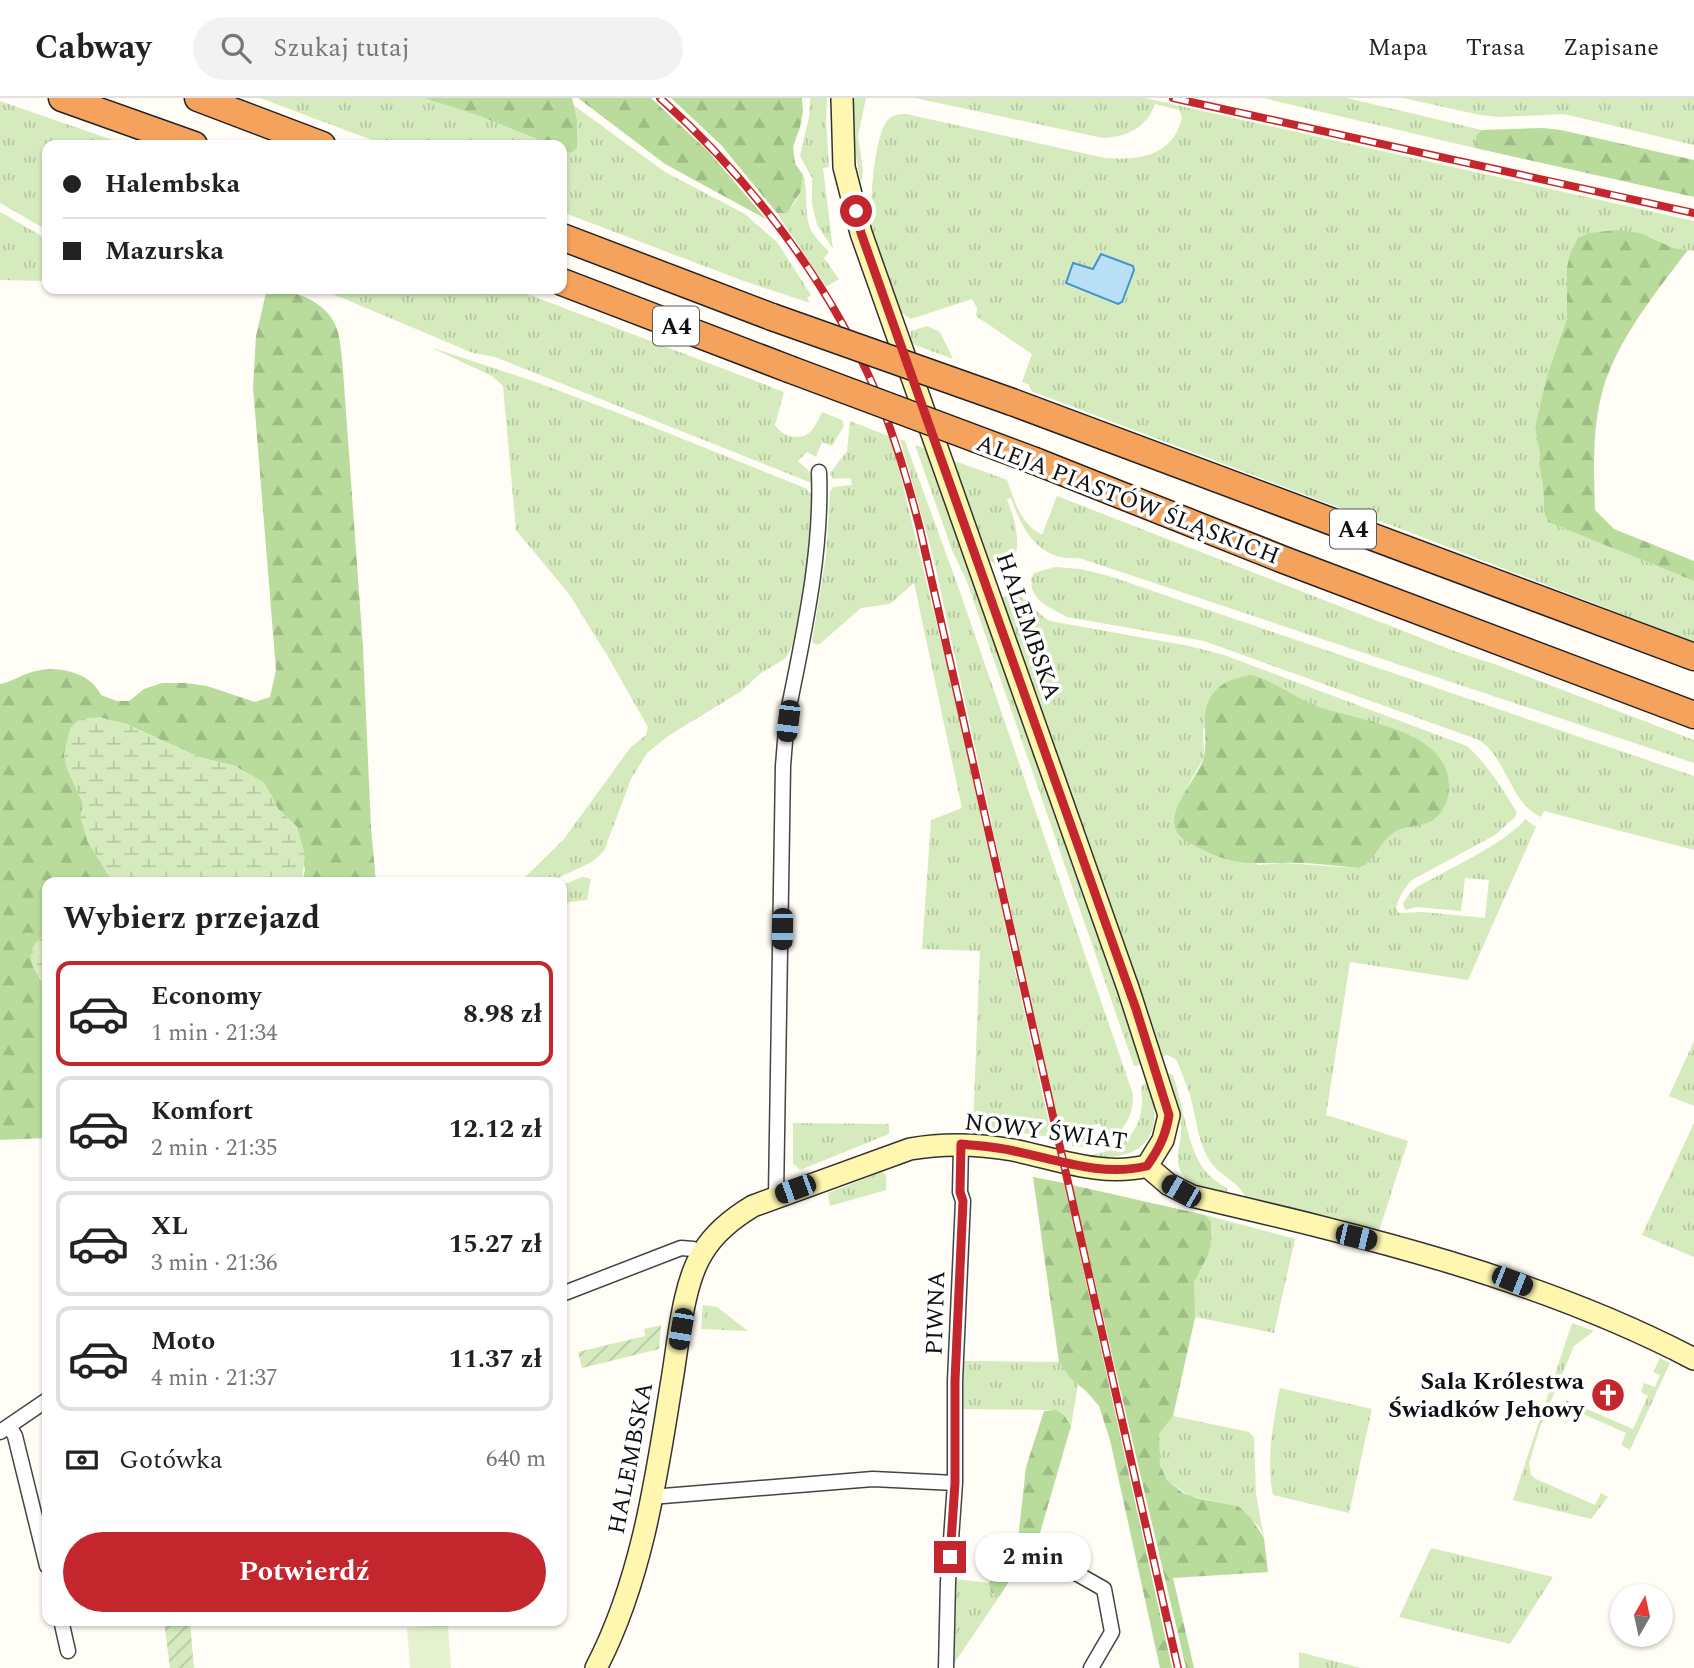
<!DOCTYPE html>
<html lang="pl">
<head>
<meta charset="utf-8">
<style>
  :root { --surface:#fff; --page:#f2f2f2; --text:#222; --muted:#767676; --line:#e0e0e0; --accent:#c4262e }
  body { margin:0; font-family:Spectral,serif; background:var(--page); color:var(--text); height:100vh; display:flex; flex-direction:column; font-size:26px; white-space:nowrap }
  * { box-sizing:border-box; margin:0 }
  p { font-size:23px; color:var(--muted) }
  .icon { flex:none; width:38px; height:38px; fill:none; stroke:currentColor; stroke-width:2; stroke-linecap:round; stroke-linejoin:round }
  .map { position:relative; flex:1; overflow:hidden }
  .side { position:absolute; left:42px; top:779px; width:525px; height:749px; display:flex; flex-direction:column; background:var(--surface); border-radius:14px; box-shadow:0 2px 5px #0004 }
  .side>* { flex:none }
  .top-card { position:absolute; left:42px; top:42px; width:525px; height:154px; border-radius:14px; box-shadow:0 2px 5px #0004; display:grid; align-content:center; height:154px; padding:0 21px; background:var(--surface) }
  .needle { width:46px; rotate:9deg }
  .tools { position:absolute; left:1610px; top:1486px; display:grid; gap:14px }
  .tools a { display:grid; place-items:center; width:63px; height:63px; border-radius:50%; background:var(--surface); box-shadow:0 2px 5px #0004; font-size:35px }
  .end { position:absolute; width:32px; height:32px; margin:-16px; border:9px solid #c4262e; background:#fff; box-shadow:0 0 0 4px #fff }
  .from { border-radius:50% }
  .bubble { position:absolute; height:49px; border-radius:24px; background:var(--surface); box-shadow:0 2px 5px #0004; font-size:23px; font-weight:700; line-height:49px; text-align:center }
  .car { position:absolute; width:21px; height:42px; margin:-21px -10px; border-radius:9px; box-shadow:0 0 5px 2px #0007; background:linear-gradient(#222 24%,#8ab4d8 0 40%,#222 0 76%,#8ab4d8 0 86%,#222 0) }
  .top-card b { display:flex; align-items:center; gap:24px; height:66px; font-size:26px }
  .top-card b+b { border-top:2px solid var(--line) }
  .top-card i { width:18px; height:18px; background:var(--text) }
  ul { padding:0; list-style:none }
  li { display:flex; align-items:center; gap:21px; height:105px; margin:0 14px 10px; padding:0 7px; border:4px solid var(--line); border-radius:14px }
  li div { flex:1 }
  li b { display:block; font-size:26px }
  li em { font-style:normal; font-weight:700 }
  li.selected { border-color:var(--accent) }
  li>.icon { width:63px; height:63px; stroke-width:1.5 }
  h2 { padding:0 21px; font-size:32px; line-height:84px }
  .pay { display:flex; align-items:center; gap:18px; height:77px; padding:0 21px; font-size:26px }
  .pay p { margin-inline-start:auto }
  .cta { display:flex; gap:14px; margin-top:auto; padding:14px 21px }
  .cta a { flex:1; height:80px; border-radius:42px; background:var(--accent); color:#fff; font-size:28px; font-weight:700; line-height:80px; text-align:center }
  header { display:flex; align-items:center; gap:42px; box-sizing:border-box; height:98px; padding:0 35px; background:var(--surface); border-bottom:2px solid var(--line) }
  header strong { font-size:33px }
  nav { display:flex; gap:38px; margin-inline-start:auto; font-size:24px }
  .search { width:490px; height:63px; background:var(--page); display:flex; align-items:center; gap:18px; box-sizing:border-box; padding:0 24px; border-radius:38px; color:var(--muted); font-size:26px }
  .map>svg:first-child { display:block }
</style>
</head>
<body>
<header>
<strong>Cabway</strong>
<div class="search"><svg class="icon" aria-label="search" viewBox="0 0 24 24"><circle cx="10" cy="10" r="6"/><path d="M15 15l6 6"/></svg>Szukaj tutaj</div>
<nav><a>Mapa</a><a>Trasa</a><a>Zapisane</a></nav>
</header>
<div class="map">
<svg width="1694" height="1570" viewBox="0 0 1694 1570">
  <defs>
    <pattern id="grass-tufts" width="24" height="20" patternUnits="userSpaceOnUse" patternTransform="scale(1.75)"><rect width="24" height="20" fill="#d5ebbd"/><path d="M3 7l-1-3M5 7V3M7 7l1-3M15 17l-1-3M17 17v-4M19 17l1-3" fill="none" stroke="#b6c8a1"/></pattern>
    <pattern id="forest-firs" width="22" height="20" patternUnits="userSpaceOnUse" patternTransform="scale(1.75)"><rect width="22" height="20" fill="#b9dc9c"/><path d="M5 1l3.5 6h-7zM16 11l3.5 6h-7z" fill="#9ebc85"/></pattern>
    <pattern id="wetland-marsh" width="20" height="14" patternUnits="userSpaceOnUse" patternTransform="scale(1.75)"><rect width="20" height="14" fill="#d5ebbd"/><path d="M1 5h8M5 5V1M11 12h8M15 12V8" fill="none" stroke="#b6c8a1"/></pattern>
    <pattern id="garden-furrows" width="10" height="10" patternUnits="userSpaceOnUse" patternTransform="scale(1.75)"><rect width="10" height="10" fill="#d5ebbd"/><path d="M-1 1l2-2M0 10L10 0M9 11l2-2" fill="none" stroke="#b6c8a1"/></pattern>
  </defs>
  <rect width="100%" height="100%" fill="#fffdf5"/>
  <path fill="url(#grass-tufts)" fill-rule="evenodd" d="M 260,0 L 423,0 L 477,17 L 552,47 L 385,47 Z
    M 810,0 L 827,0 L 826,23 L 829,69 L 823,70 L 833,151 L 817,127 L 812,105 L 812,80 L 800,58 L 809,19 Z
    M 853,0 L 866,0 L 858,38 L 863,73 L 861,85 L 852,37 Z
    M 915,0 L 1145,0 L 1694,123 L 1694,153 L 1674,150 L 1652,140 L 1567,169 L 1567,219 L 1547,277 L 1535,329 L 1540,356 L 1539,366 L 1543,387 L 1544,414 L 1548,424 L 1694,483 L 1694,544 L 1391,427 L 1345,412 L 1031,293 L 1029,287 L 1022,284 L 1032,256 L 976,218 L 977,210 L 972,201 L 911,221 L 899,213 C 890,187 876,158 872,130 C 869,110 874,38 887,23 C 891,17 899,16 906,16 L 1105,60 C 1138,63 1174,58 1182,19 L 1179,12 L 1155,6 C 1147,30 1126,39 1103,40 Z
    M 1263,0 L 1347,0 L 1482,32 L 1476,37 L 1475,50 Z
    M 1403,0 L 1694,0 L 1694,47 L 1564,16 L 1500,19 L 1480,17 Z
    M 0,3 L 127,47 L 47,47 L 47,132 L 0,105 Z
    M 572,6 L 665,74 L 745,116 L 777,144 L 811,197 L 807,200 L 810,205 L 741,182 L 562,114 L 562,51 L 572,55 C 579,41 579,21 572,6 Z
    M 803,77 C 809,95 803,115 811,132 C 815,140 823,147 829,154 L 824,160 L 839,181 L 826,189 L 777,115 C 795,115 802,93 803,77 Z
    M 0,114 L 47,141 L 47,183 L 0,182 Z
    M 321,191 L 514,191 L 784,294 L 775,327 C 782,338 800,344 810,334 C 815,330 819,320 822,314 L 842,322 L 844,328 L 832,348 L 822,344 L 816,359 L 807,354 L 798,363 L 809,373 L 814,386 L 495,259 L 473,255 Z
    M 927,228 L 940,234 L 953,261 L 910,245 L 911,233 Z
    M 430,249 L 533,283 L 613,313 L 805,390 L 812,397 L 813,427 L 809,462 L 793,545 L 786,560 L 761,575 L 740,594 L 668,638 L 647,655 L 631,681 L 604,753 L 592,764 L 549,784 L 520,784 L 564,741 L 630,650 L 646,637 L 648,629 L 607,557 L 569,496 L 516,432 L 503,288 L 492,278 Z
    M 850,323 L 891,339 L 951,584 L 1052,1039 L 973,1029 L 980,853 L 922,851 L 931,722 L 962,710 L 914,485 L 890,506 L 861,510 L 821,545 L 817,547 L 812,544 L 826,458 L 830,394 L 833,389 L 852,387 L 851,380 L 833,381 L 830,375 L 847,353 Z
    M 900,341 L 905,343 L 960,494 L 1133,996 C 1134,1022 1119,1041 1094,1048 L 1093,1046 L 1106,1043 L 1100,1025 L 1084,1030 L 1087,1042 L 1084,1049 L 1072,1048 L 1072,1044 L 1065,1043 L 1062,1046 L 933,458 Z
    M 915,347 L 930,352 L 1143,966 L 1134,968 L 967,484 L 952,452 Z
    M 952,362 L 1007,382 C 1015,404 1020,425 1042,437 L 1057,398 L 1457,554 L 1497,567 L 1694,642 L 1694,665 L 1079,460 C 1039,464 1022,432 1011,400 L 1007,401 C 1015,423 1022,444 1013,466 L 1000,469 L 987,461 Z
    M 1055,469 L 1081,471 L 1109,478 L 1694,678 L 1694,752 L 1544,713 L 1541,719 C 1509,704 1508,661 1479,642 L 1204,543 L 1067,519 L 1045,507 L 1038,501 L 1032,491 L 1031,481 L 1034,475 Z
    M 1014,495 C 1028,501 1036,515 1050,523 L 1189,548 L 1224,557 L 1467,648 C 1488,667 1501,689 1516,713 L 1516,718 L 1495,737 L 1412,782 C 1404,790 1399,799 1396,810 L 1399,815 L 1423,814 L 1485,820 L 1489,782 L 1465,780 L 1461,813 L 1417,809 L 1405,812 L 1403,805 L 1410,795 L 1417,789 C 1442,775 1511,742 1525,721 L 1536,729 L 1468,882 L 1350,864 L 1326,1017 L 1408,1043 L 1379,1133 L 1375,1136 L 1243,1104 L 1245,1098 C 1236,1081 1217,1077 1208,1060 C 1197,1040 1196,1018 1190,997 C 1186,985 1181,973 1176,961 L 1167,957 L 1162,959 L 1002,503 L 1003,499 ZM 1300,601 C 1311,606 1323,611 1335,615 C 1381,628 1433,629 1449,684 L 1429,724 C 1415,728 1396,730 1385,740 C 1375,750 1373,766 1359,770 L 1283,765 L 1258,767 L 1179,704 L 1204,659 L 1203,631 Z
    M 583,779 L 591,781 L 587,802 L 562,805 L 562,787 Z
    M 1694,943 L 1694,1008 L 1669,998 Z
    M 1168,975 L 1173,977 C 1183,1006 1187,1049 1205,1073 C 1211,1080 1220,1086 1227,1090 L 1227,1098 C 1204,1091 1175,1086 1178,1056 C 1178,1049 1181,1042 1181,1034 C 1182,1014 1174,993 1168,975 Z
    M 1148,982 C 1168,1045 1139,1065 1079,1058 C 1120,1057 1148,1033 1141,989 Z
    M 793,1025 L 889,1026 L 889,1036 L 800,1072 L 793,1065 Z
    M 1694,1025 L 1694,1159 L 1642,1137 Z
    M 882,1074 L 886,1078 L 886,1092 L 830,1108 L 828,1095 Z
    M 1205,1117 L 1295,1141 L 1274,1235 L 1195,1219 C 1195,1208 1191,1196 1194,1185 C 1199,1161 1225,1142 1205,1117 Z
    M 703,1207 L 717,1209 L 748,1233 L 701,1231 Z
    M 1572,1225 L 1594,1233 L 1574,1248 L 1540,1329 L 1529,1366 L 1531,1377 L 1536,1381 L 1595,1407 L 1601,1395 L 1608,1399 L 1591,1421 L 1513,1402 Z
    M 1660,1260 L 1670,1265 L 1630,1352 L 1621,1347 L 1626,1335 L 1574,1312 L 1568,1324 L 1562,1319 L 1566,1302 L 1633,1331 L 1648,1298 L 1641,1294 L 1644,1285 L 1655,1289 L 1660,1277 L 1653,1274 Z
    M 962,1263 L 1059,1264 L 1078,1287 L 1071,1328 L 1067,1321 L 1050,1312 L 960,1311 Z
    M 1280,1290 L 1372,1311 L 1349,1415 L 1273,1397 C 1266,1362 1273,1325 1280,1290 Z
    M 1173,1318 L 1249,1334 L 1254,1339 L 1256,1396 L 1264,1440 L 1260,1430 L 1238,1408 L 1189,1398 L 1167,1382 L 1160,1367 L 1158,1345 L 1159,1336 Z
    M 1431,1450 L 1553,1479 L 1510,1546 L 1399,1519 Z
    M 956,1481 L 989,1485 L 991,1494 L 999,1499 L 951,1570 Z
    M 1299,1554 L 1361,1570 L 1299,1570 Z"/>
  <path fill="url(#forest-firs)" d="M 423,0 L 572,0 L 577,22 L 577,50 L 571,55 L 562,51 L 562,47 L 552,47 L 477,17 Z
    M 578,0 L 651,0 L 709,54 L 766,121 L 665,66 Z
    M 671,0 L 802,0 L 803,14 L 800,29 L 793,49 L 795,65 L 803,77 L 801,93 L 787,115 L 777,115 L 721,47 Z
    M 1543,30 L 1561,32 L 1694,62 L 1694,99 L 1475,50 L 1476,37 L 1482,32 Z
    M 1617,132 L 1640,135 L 1674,150 L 1688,152 C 1656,194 1613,247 1601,299 C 1592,335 1594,375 1595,412 L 1614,431 L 1694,463 L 1694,483 L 1548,424 L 1544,414 L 1543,387 L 1539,366 L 1540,356 L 1535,329 L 1547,277 L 1567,220 L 1567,169 L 1571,153 L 1578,140 L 1589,135 Z
    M 273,191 C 299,194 330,205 338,234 C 341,247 342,261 343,273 L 363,549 L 371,730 L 376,784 L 302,784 L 305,772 L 297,729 L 278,711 L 270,695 L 235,668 L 199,659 L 126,626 L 98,619 L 64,656 L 67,670 L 83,705 L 81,720 L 88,744 L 113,784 L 47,784 L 47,836 L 38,842 L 39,880 L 47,887 L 47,1040 L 0,1042 L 0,586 C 11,584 21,577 32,574 C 55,567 90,573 101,597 L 117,603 L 129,603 L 144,591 L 162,585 L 186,585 L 207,588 L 255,604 L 270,599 L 276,572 L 253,289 L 256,238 L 266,195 Z
    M 1251,577 C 1275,583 1292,598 1314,607 C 1353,623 1446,628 1449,686 C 1450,701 1442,720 1427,725 C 1418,728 1409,728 1401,731 C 1378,740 1376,765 1359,770 C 1334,768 1309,764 1283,765 C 1247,765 1229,767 1196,748 C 1191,746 1185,743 1182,740 C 1157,718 1200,680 1204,658 C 1209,635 1197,611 1217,591 C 1226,582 1239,579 1251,577 Z
    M 1033,1079 L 1064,1085 L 1172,1570 L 1160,1570 L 1110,1342 L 1099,1308 L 1086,1293 L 1071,1281 L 1059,1264 Z
    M 1072,1087 L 1205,1117 L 1211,1124 L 1212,1140 L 1208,1157 L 1194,1184 L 1195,1220 L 1173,1318 L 1159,1336 L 1160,1367 L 1167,1382 L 1183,1395 L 1196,1400 L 1238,1408 L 1251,1420 L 1264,1440 L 1268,1474 L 1173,1480 L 1194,1570 L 1186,1570 Z
    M 1056,1312 L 1064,1317 L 1071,1328 L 1040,1435 L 999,1499 L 991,1494 L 989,1485 L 1018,1441 L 1026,1369 L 1044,1313 Z"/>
  <path fill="url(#wetland-marsh)" d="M 98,619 L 126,626 L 199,659 L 235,668 L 264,684 L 278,711 L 297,729 L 305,756 L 302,784 L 113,784 L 88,744 L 81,720 L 83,705 L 67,671 L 64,656 L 70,630 L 80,621 Z
    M 47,836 L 47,887 C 29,870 22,851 47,836 Z"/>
  <path fill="url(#garden-furrows)" d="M 661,1227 L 659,1251 L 582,1270 L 578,1254 L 645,1238 L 644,1231 Z
    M 164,1523 L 190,1523 L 194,1570 L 170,1570 Z"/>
  <path fill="#e6f2cf" d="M 448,1527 L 451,1570 L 410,1570 L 407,1530 Z"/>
  <path fill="#b9e0f7" stroke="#3f96cf" stroke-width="2" d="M 1101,156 L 1133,168 L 1134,172 L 1122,204 L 1118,206 L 1066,185 L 1073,165 L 1093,171 Z"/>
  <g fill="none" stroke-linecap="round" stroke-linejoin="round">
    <g stroke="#444" stroke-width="17">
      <path id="street" d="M 776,1098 L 783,668 C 785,645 786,621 791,599 C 806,525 822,450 819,374
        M 562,1196 L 681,1150 L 693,1151 L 702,1156
        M 9,1328 L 15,1338 L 47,1468
        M 0,1334 L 47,1302
        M 651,1399 L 873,1381 L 955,1385
        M 1060,1466 L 1104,1491 L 1112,1534 L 1091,1570
        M 61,1522 L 68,1553
        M 946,1570 L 948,1484 L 955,1385 L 955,1283 L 963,1103 L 960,1094 L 961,1046"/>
    </g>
    <g stroke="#333" stroke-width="24">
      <path id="secondary" d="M 842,0 L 844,69 L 861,135 L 1128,890 L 1169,1017 L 1163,1042 L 1147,1068
        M 596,1570 C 641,1484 656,1383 671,1288 C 678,1250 682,1186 703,1154 C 715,1134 733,1120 753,1108 L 910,1051 C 944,1045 979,1046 1013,1052 C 1057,1061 1102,1079 1147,1068 L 1168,1086 L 1192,1098 C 1363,1138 1537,1179 1694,1261"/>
    </g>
    <g stroke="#222" stroke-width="29">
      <path id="highway" d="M 62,0 L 194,47
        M 198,0 L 322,47
        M 562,139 L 772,219
        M 562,184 L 789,271
        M 1012,304 L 1694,559
        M 1035,363 L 1284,462 L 1694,617"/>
    </g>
    <use href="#street" stroke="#fff" stroke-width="14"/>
    <use href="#secondary" stroke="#fff6b0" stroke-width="21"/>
    <use href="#highway" stroke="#f5a25d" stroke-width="26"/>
    <g stroke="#c4262e" stroke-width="8">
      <path id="rail" d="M 660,0 C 750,81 828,182 876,294 C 895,338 908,384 920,431 L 1178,1570
        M 1173,0 L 1694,115"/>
    </g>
    <use href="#rail" stroke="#fff" stroke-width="5" stroke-dasharray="16" stroke-linecap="butt"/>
    <g stroke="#222" stroke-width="29" stroke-linecap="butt">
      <path id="highway-bridge" d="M 772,219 L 1012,304
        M 789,271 L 1035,363"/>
    </g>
    <use href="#highway-bridge" stroke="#f5a25d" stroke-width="26"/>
  </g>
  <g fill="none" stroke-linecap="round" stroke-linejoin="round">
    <path stroke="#c4262e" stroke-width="9" d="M 856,113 L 861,135 L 1136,911 L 1169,1017 C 1166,1037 1159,1051 1147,1068 C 1102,1079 1058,1062 1014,1053 C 997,1049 979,1048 961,1046 L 960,1094 L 963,1103 L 955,1283 L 955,1385 L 950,1459"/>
  </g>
  <defs>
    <g id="church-disc" transform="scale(1.75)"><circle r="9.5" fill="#c4262e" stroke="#fff"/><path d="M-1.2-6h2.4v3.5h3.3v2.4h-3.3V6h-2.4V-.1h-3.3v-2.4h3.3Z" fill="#fff"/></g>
  </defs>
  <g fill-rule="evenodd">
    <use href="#church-disc" x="1608" y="1297"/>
  </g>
  <g text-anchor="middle" stroke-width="7" stroke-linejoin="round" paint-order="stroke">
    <g fill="#fff" stroke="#585858" stroke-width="2">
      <rect x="653" y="208.5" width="46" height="39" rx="5"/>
      <rect x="1330" y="411.5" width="46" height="39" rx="5"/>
    </g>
    <g font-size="23" font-weight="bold" fill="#111">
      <text x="676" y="236">A4</text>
      <text x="1353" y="439">A4</text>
    </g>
    <g font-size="24" fill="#111" stroke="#fff">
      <text transform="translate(1128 401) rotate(21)" y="8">ALEJA PIASTÓW ŚLĄSKICH</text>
      <text transform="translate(1029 528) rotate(71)" y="8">HALEMBSKA</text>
      <text transform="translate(1046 1033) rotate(7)" y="8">NOWY ŚWIAT</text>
      <text transform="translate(935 1215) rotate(-88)" y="8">PIWNA</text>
      <text transform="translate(630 1360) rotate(-79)" y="8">HALEMBSKA</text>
    </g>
    <g font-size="24" font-weight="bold" fill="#111" stroke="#fff" text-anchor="end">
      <text x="1584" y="1291">Sala Królestwa<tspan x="1584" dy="28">Świadków Jehowy</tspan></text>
    </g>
  </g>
</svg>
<div class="tools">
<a><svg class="needle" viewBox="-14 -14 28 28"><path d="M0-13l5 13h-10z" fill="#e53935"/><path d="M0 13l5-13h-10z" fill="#767676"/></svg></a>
</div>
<i class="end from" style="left:856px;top:113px"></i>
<i class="end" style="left:950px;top:1459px"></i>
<div class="bubble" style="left:975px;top:1435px;width:116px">2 min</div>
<i class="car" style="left:788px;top:623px;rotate:187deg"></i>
<i class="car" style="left:782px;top:831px;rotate:181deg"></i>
<i class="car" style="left:795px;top:1091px;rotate:250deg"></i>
<i class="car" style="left:1181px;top:1093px;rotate:300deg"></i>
<i class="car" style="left:1356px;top:1139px;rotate:103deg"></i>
<i class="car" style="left:1512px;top:1183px;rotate:112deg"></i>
<i class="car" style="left:681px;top:1231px;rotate:190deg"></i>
<div class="top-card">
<b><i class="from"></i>Halembska</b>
<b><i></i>Mazurska</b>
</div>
<section class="side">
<h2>Wybierz przejazd</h2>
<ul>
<li class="selected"><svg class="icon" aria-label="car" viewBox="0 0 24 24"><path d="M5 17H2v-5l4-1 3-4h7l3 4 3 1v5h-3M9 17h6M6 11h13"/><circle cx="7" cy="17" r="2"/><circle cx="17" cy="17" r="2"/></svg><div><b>Economy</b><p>1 min · 21:34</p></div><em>8.98 zł</em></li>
<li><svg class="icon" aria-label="car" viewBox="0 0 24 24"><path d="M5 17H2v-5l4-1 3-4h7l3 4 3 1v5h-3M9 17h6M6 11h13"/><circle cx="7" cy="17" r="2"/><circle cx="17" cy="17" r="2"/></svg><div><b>Komfort</b><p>2 min · 21:35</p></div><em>12.12 zł</em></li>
<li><svg class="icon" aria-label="car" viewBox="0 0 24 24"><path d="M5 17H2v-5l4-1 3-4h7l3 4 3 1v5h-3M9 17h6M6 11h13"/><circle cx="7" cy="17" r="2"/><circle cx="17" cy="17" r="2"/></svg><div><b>XL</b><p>3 min · 21:36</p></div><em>15.27 zł</em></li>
<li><svg class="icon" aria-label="car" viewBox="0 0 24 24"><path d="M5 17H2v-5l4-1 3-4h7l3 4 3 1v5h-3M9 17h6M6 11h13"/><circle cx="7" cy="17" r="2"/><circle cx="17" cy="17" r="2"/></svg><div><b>Moto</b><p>4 min · 21:37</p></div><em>11.37 zł</em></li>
</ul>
<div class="pay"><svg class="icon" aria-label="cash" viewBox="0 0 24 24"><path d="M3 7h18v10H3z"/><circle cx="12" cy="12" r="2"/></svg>Gotówka<p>640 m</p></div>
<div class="cta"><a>Potwierdź</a></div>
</section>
</div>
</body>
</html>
